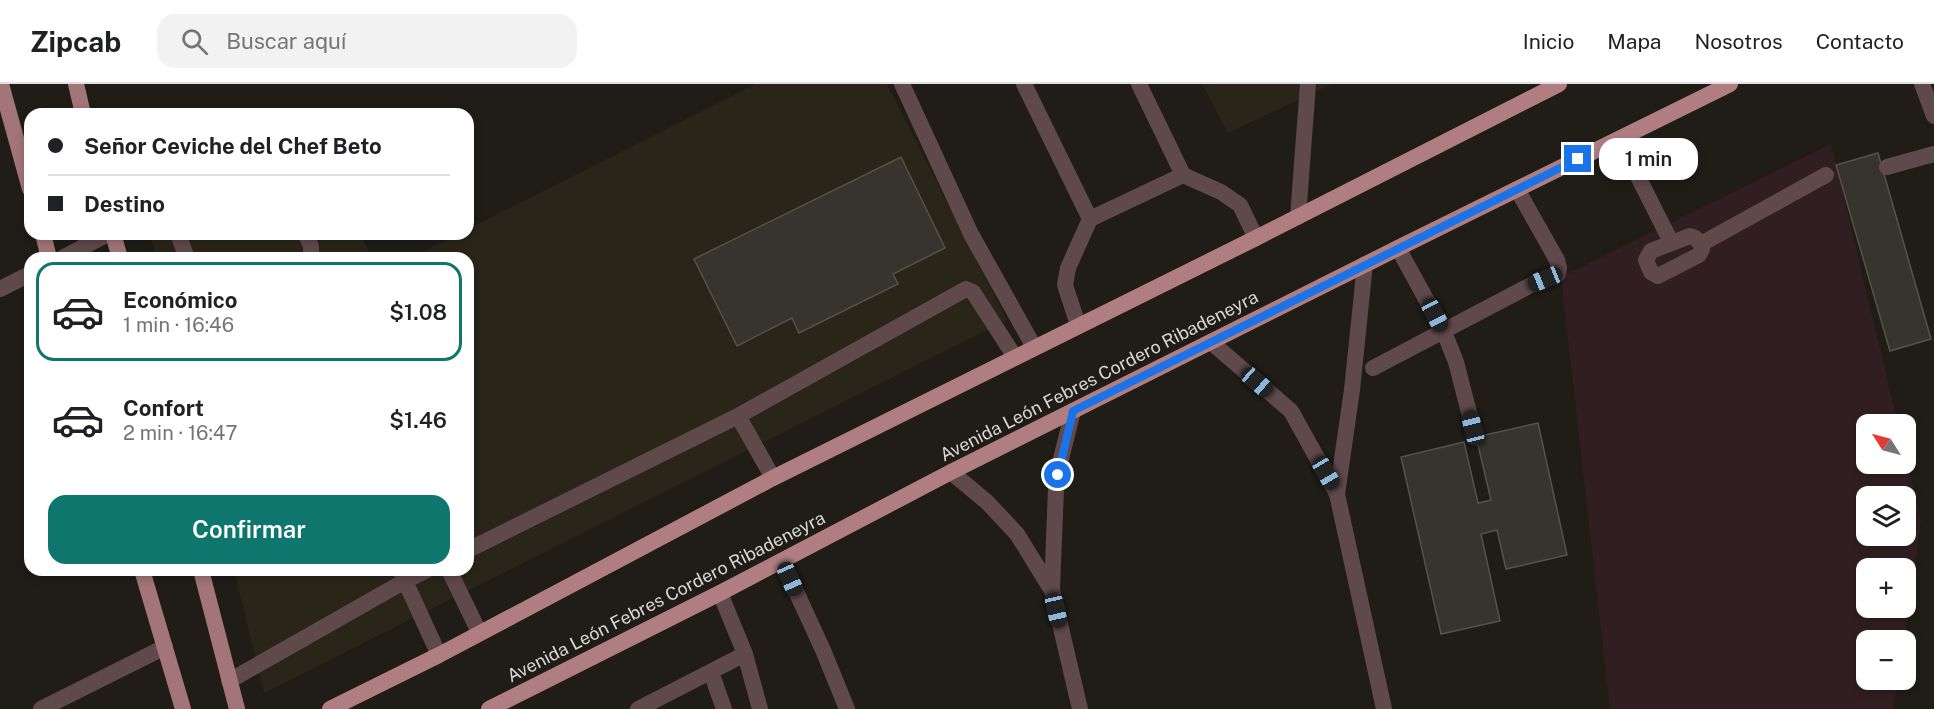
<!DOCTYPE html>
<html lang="es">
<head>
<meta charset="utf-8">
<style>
  :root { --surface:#fff; --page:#f2f2f2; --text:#202124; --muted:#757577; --line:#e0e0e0; --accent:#0f766e }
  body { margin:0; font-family:"Public Sans",sans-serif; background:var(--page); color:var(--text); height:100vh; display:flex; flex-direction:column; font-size:22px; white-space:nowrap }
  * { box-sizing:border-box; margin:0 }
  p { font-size:20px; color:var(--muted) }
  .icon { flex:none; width:33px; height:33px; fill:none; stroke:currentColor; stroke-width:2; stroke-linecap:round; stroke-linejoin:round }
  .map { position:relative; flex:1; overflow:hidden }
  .drawer { position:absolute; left:24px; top:168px; width:450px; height:324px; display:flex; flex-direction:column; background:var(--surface); border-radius:18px; box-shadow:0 3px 9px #0003 }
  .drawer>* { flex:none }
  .banner { position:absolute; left:24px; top:24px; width:450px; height:132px; border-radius:18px; box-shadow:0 3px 9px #0003; display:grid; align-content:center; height:132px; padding:0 24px; background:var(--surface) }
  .needle { width:39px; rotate:306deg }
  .fabs { position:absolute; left:1856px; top:330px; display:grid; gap:12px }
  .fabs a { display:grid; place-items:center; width:60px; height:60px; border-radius:12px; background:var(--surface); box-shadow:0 3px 9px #0003; font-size:30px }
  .end { position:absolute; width:27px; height:27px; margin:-14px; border:8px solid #1a73e8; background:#fff; box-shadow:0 0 0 3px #fff }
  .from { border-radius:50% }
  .bubble { position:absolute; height:42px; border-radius:18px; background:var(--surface); box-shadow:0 3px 9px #0003; font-size:20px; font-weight:600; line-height:42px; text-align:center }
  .car { position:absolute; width:18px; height:36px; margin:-18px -9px; border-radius:8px; box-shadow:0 0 4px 2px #0007; background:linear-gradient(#222 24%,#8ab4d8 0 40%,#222 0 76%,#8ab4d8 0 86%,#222 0) }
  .banner b { display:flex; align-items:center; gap:21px; height:57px; font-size:22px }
  .banner b+b { border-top:2px solid var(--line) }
  .banner i { width:15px; height:15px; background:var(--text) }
  ul { padding:10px 0 0; list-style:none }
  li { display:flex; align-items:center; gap:18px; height:99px; margin:0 12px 9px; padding:0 12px; border:3px solid transparent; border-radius:18px }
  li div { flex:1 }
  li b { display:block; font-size:22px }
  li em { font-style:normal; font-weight:600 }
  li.active { border-color:var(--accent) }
  li>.icon { width:54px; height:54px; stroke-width:1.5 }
  .primary-button { display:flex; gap:12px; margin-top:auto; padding:12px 24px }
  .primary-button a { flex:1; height:69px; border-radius:18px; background:var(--accent); color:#fff; font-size:24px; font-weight:600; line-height:69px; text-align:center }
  header { display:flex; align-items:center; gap:36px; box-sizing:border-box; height:84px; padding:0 30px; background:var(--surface); border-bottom:2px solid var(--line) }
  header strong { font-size:28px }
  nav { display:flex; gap:33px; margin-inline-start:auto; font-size:21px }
  .search { width:420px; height:54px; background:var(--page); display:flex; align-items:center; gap:15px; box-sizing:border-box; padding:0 21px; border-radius:18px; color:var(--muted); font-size:22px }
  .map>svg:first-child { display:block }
</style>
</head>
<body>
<header>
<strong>Zipcab</strong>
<div class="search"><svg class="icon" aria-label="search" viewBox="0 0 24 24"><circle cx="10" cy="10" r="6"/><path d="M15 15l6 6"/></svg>Buscar aquí</div>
<nav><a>Inicio</a><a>Mapa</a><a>Nosotros</a><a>Contacto</a></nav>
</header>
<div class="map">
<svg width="1934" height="625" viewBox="0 0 1934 625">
  <rect width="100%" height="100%" fill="#1f1d16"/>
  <path fill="#292518" d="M 756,0 L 887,0 L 1007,236 L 264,609 L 234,486 L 468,486 L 468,174 L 411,174 L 459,150 L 468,150 L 468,145 Z
    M 1202,0 L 1332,0 L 1228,49 Z
    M 150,150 L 360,150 L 372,174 L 156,174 Z"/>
  <path fill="#311e21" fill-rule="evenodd" d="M 1831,60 L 1898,340 L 1866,340 L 1866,380 L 1905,380 L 1905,369 L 1921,437 L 1904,556 L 1866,556 L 1866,596 L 1898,596 L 1893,625 L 1610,625 L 1561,193 ZM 1866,412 L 1905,412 L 1905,452 L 1866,452 ZM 1866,484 L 1905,484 L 1905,524 L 1866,524 Z"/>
  <path fill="#36342d" stroke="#54524a" stroke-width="1.5" d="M 1878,69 L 1931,255 L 1890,267 L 1836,81 Z
    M 901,73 L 945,164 L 893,190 L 898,200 L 799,249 L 792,234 L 737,262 L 694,175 Z
    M 1538,339 L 1567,471 L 1506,485 L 1497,446 L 1481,450 L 1500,537 L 1441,550 L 1401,373 L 1464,358 L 1478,419 L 1491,416 L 1476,353 Z"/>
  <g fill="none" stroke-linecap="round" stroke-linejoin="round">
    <path stroke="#60494b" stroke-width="16" d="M 902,0 L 971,150 L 1034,263
      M 1024,0 L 1090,135
      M 1139,0 L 1183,91
      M 1922,0 L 1934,32
      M 1619,55 L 1671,158
      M 1887,83 L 1934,70
      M 1298,133 L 1308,0
      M 178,150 L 187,174
      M 305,150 C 310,158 313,164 310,174
      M 1701,160 L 1702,165 L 1699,171 L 1658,192 L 1651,188 L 1646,176 L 1651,167 L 1690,152 L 1695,154 L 1701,160 L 1826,91
      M 1398,164 L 1444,248 L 1456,278 L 1473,344
      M 1078,241 L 1065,201 L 1068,184 L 1090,135 L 1183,91 L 1221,108 L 1240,121 L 1256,154
      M 1373,284 L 1531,201 L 1558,190 L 1559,184 L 1557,176 L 1517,105
      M 738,332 L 773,394
      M 468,466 L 738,332 L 966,205 L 973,208 L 1015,273
      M 782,477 L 823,566 L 847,625
      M 400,486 L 439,571
      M 449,486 L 479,548
      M 720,509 L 745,570 L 760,625
      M 711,588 L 724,625
      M 229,597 L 405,497 L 427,486
      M 638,625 L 745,570"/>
    <path stroke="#60494b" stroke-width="16" d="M 62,174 L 108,150
      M 0,205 L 30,190
      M 1212,259 L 1291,327 L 1337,410 L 1384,625
      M 1073,327 L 1060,379 L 1056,404 L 1052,506 L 1080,625
      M 951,388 L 987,418 L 1017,450 L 1051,505
      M 1337,410 L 1352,306 L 1365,180
      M 41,625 L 165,563"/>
    <path stroke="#a37578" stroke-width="16" d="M 1,0 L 30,105
      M 76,0 L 83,30
      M 43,150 L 49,174
      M 113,150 L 120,174
      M 142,486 L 183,625
      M 201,486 L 237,625"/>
    <path stroke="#b07e81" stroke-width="16" d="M 330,625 L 439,571 L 773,394 L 1256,154 L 1559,0
      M 489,625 L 720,509 L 951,388 L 1398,164 L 1730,0"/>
  </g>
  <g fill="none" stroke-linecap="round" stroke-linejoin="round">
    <path stroke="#1a73e8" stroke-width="8" d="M 1058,391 L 1073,327 L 1578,75"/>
  </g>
  <g text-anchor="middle" stroke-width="4.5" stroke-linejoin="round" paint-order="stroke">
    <g font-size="18" fill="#d9d7d3" stroke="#1f1d16">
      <text transform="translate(1099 292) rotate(-27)" y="6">Avenida León Febres Cordero Ribadeneyra</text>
      <text transform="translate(666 513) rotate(-27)" y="6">Avenida León Febres Cordero Ribadeneyra</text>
    </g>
  </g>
</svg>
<div class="fabs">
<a><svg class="needle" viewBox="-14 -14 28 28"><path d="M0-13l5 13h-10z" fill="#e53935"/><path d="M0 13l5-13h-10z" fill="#757577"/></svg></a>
<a><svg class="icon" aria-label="layers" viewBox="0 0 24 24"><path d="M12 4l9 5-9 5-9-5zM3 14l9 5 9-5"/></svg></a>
<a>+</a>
<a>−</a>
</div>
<i class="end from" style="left:1058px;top:391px"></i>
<i class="end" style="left:1578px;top:75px"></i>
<div class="bubble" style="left:1599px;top:54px;width:99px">1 min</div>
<i class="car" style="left:1545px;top:195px;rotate:248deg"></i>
<i class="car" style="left:1435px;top:231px;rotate:152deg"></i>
<i class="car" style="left:1257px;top:298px;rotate:131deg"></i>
<i class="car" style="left:1473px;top:344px;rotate:346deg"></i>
<i class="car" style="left:1326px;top:389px;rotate:150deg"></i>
<i class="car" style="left:790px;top:495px;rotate:156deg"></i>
<i class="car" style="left:1056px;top:526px;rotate:167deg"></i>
<div class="banner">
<b><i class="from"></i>Señor Ceviche del Chef Beto</b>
<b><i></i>Destino</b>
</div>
<section class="drawer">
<ul>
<li class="active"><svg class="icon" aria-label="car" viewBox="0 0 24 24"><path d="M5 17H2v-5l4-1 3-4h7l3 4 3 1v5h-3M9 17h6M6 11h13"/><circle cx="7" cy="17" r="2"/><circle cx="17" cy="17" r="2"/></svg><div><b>Económico</b><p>1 min · 16:46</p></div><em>$1.08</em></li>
<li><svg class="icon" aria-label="car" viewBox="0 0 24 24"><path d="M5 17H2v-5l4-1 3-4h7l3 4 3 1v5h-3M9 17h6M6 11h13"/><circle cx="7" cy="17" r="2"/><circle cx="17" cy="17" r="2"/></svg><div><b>Confort</b><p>2 min · 16:47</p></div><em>$1.46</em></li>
</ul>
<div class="primary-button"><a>Confirmar</a></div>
</section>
</div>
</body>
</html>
